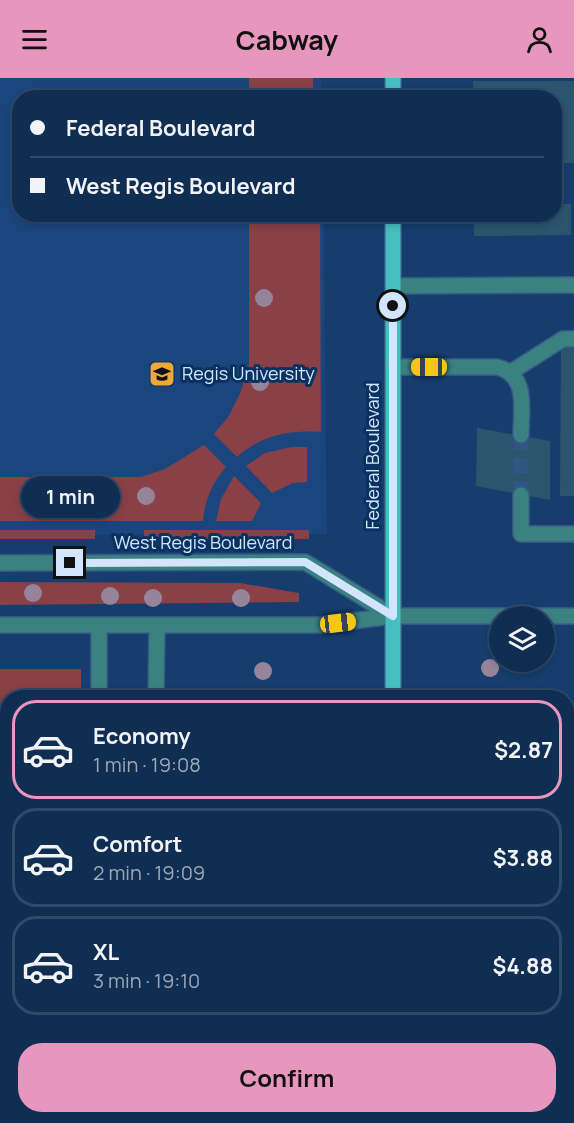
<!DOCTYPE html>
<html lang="en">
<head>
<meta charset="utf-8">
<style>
  :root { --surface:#102e52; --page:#1e3a5c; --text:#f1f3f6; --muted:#9ca8b8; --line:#304a69; --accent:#e797bd }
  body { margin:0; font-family:Manrope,sans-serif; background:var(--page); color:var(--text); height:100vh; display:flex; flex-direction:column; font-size:22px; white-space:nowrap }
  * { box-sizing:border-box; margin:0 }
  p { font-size:20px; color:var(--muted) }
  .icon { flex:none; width:33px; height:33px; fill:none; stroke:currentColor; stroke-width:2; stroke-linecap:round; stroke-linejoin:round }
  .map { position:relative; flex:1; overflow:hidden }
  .sheet { position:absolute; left:0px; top:612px; width:574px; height:434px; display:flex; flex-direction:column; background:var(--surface); border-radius:24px 24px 0 0; box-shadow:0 3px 9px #0003,0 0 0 2px var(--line) }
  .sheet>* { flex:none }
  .guide { position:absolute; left:12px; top:12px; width:550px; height:132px; border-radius:24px; box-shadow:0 3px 9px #0003,0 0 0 2px var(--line); display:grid; align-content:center; height:132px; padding:0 18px; background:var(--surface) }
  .fabs { position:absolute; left:489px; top:528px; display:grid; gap:12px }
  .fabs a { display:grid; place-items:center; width:66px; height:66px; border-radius:50%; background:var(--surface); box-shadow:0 3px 9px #0003,0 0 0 2px var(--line); font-size:30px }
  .end { position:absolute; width:27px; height:27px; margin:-14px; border:8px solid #d3e5fd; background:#111; box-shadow:0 0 0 3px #111 }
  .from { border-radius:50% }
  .bubble { position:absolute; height:42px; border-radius:21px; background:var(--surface); box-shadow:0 3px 9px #0003,0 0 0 2px var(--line); font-size:20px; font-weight:700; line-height:42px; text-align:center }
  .car { position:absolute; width:18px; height:36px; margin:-18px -9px; border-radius:8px; box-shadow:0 0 4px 2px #0007; background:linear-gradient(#f5c518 24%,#345 0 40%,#f5c518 0 76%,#345 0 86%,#f5c518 0) }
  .guide b { display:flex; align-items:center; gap:21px; height:57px; font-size:22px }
  .guide b+b { border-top:2px solid var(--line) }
  .guide i { width:15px; height:15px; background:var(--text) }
  ul { padding:10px 0 0; list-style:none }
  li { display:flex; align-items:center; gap:18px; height:99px; margin:0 12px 9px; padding:0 6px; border:3px solid var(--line); border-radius:24px }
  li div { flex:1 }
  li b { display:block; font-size:22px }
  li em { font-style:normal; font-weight:700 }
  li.active { border-color:var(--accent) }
  li>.icon { width:54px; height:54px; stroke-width:1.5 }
  .primary-button { display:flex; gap:12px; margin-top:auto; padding:12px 18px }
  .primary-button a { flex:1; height:69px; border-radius:24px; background:var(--accent); color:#111; font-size:24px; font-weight:700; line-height:69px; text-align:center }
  header { display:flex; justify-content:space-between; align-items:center; height:78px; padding:0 18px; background:var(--accent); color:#111; font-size:27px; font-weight:700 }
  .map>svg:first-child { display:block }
</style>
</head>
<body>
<header><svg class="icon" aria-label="menu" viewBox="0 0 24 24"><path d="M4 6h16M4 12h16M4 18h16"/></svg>Cabway<svg class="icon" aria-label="person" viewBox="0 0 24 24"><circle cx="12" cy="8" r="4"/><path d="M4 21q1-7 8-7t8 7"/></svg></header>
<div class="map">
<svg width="574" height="1045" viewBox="0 0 574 1045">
  <rect width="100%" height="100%" fill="#163d6d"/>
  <path fill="#1b467d" d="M 0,0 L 321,0 L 321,19 L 20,20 L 20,136 L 323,137 L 327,456 L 0,457 Z"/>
  <path fill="#894047" d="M 249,0 L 313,0 L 313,19 L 249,19 Z
    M 249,137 L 320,137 L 321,354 C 289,352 262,357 237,379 L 214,356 L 229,338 L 241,313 L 249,286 Z
    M 204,367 L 226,389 C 212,405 205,422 203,443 L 0,443 L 0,399 L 141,399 L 165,391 Z
    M 291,369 L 307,369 L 307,404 L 293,405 L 272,415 L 246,388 L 265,375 Z
    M 234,398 L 261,425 L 252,443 L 216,443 L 221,421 Z
    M 0,452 L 95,452 L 95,461 L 0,461 Z
    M 144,452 L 309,452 L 309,461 L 144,461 Z
    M 0,504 L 240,505 L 299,515 L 299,524 L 0,527 Z
    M 0,591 L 81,591 L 81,619 L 73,619 L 73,612 L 50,612 L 49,619 L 8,620 L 7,645 L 0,645 Z
    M 7,751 L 7,770 L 0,770 L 0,751 Z
    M 0,815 L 8,815 L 8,1038 L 31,1038 L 31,1045 L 0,1045 L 0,894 L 2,894 Z"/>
  <path fill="#2a556d" d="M 473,3 L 574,3 L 574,85 L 555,85 L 555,20 L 473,20 Z
    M 555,126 L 571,126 L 571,157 L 474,158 L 474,136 L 555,136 Z
    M 561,264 L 574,270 L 574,418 L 560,418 Z
    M 477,350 L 550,363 L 550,422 L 476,408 Z
    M 51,614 L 71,614 L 71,620 L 51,620 Z
    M 567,645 L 574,645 L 574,717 L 567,717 Z
    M 0,771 L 8,771 L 8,814 L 0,814 Z
    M 567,941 L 574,941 L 574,1001 L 567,1001 Z
    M 33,1038 L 76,1038 L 76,1044 L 33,1044 Z
    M 199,1038 L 239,1038 L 239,1045 L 199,1045 Z"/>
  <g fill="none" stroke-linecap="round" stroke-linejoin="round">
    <path stroke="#325683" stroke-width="15" stroke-dasharray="15 8" stroke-linecap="butt" d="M 521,357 L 521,417"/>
    <g stroke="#345884" stroke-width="18">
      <path id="minor" d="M 393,208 L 574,207
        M 393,289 L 497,289 C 529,297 521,331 521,357
        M 511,294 L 563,261 L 574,261
        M 521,417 L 521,456 L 574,456
        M 0,485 L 305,484 L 393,538
        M 0,547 L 320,547 L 393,538 L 574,538
        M 99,620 L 99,547
        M 156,620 L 157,547
        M 567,634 L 574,634
        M 567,742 L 574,742
        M 567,831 L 574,831
        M 567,931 L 574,931
        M 567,1032 L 574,1035
        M 286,1038 L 286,1045
        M 97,1040 L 153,1040 L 155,1045"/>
    </g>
    <g stroke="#345884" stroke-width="18">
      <path id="major" d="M 393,0 L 393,20
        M 393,620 L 393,136
        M 392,1038 L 392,1045"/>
    </g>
    <use href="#minor" stroke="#3b8182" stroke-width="15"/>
    <use href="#major" stroke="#45bfc0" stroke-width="15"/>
  </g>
  <g fill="#96849b">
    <circle cx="264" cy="220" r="9"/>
    <circle cx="260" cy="304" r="9"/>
    <circle cx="102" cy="418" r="9"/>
    <circle cx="146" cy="418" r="9"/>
    <circle cx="58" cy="420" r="9"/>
    <circle cx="33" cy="515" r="9"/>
    <circle cx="110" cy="518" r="9"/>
    <circle cx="153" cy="520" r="9"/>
    <circle cx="241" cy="520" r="9"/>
    <circle cx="490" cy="590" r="9"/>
    <circle cx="263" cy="593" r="9"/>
  </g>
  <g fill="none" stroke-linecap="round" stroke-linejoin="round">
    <path stroke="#d3e5fd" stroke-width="8" d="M 70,485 L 305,484 L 393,538 L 393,228"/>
  </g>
  <defs>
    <g id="university-square" transform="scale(1.35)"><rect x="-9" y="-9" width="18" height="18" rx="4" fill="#eca93a" stroke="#0a3261"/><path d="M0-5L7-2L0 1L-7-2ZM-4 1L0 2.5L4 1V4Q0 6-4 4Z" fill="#111"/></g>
  </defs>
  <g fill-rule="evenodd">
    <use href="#university-square" x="162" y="296"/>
  </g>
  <g text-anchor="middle" stroke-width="6" stroke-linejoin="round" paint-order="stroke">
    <g font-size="18" fill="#d3e5fd" stroke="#0a3261" text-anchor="start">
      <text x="182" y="302">Regis University</text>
    </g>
    <g font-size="18" fill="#d3e5fd" stroke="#0a3261">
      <text transform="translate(373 378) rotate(-90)" y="6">Federal Boulevard</text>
      <text x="203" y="471">West Regis Boulevard</text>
    </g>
  </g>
</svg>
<div class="fabs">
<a><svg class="icon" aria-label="layers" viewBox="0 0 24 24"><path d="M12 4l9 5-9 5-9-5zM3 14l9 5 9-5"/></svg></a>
</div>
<i class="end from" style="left:393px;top:228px"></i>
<i class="end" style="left:70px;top:485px"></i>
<div class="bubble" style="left:21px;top:398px;width:99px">1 min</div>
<i class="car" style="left:429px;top:289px;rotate:270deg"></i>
<i class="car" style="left:338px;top:545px;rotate:83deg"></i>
<div class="guide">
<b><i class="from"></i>Federal Boulevard</b>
<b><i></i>West Regis Boulevard</b>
</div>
<section class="sheet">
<ul>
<li class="active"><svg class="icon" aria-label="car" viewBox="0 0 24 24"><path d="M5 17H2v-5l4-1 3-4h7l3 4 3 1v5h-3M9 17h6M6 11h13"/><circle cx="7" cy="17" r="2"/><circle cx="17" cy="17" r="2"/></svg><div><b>Economy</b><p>1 min · 19:08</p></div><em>$2.87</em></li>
<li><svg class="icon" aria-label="car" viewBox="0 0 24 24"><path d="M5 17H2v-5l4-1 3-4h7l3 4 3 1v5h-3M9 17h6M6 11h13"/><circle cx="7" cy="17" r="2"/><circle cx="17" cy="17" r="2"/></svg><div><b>Comfort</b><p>2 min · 19:09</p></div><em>$3.88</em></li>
<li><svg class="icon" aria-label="car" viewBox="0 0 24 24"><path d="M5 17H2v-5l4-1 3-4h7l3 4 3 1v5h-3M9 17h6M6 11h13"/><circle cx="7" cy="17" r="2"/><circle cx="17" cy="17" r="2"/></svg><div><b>XL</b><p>3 min · 19:10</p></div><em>$4.88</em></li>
</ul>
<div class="primary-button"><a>Confirm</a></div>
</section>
</div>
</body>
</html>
